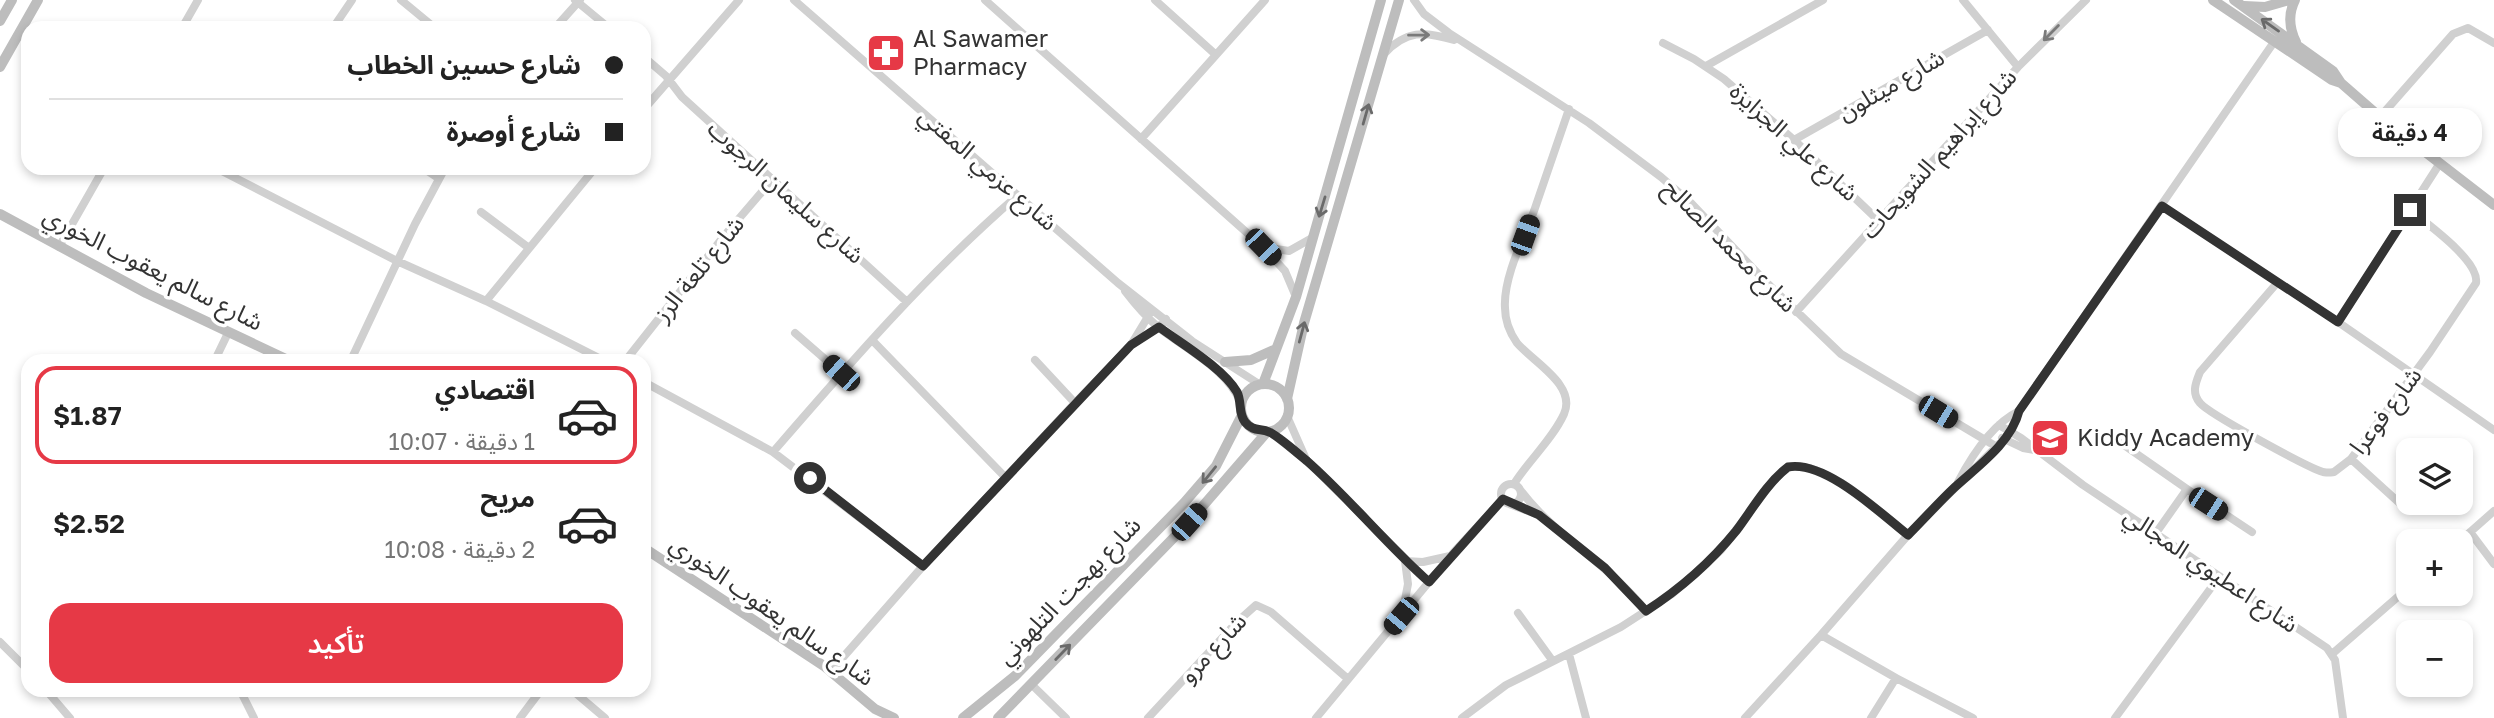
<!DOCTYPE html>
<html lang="ar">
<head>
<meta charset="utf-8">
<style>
  :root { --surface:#fff; --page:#f6f6f6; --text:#222; --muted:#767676; --line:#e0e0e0; --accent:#e63946 }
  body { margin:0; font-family:"Golos Text","Noto Sans Arabic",sans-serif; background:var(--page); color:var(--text); direction:rtl; height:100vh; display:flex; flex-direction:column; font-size:26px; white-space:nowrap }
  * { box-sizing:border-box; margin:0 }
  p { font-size:23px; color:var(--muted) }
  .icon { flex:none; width:38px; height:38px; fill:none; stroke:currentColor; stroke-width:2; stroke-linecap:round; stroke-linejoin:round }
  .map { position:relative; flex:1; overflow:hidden; direction:ltr }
  .sheet { position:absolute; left:21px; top:354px; width:630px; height:343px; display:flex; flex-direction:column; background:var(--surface); border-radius:21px; box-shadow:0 4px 10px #0003; direction:rtl }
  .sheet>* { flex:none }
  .top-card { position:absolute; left:21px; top:21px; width:630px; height:154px; border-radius:21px; box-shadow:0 4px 10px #0003; direction:rtl; display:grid; align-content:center; height:154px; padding:0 28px; background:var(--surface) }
  .tools { position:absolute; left:2396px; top:438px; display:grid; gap:14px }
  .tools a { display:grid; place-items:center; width:77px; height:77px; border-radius:14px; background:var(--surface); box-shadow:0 4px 10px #0003; font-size:35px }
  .end { position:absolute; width:32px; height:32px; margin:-16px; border:9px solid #333; background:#fff; box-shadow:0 0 0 4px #fff }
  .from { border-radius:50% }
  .bubble { position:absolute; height:49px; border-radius:21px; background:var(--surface); box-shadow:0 4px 10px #0003; font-size:23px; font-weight:600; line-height:49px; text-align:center; direction:rtl }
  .car { position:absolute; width:21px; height:42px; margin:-21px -10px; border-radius:9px; box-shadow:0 0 5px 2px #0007; background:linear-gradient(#222 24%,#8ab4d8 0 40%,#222 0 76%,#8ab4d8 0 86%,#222 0) }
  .top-card b { display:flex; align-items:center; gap:24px; height:66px; font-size:26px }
  .top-card b+b { border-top:2px solid var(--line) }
  .top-card i { width:18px; height:18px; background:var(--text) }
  ul { padding:12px 0 0; list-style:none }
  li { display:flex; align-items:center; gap:21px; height:98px; margin:0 14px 10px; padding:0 14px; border:4px solid transparent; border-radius:21px }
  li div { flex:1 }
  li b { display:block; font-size:26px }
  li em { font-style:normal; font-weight:600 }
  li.on { border-color:var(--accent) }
  li>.icon { width:63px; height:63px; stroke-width:1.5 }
  .button { display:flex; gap:14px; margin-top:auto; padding:14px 28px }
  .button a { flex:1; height:80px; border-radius:21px; background:var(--accent); color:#fff; font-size:28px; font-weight:600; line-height:80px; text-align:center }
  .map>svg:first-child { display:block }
</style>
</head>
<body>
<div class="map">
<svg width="2494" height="718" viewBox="0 0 2494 718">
  <rect width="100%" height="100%" fill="#fff"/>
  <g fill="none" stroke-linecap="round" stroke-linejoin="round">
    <path stroke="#d0d0d0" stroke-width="8" d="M 401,0 L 435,28
      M 575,0 L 609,28
      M 794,0 L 1118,283 L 1192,341 L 1259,384
      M 985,0 L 1263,247 L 1285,271 L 1296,297
      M 1155,0 L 1215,54
      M 1414,0 L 1424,14 L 1449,33 L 1589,123 L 1661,177 L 1691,203 L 1766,282 L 1841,354 L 1997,447
      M 1963,0 L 2018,67
      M 182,28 L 198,0
      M 333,28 L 352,0
      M 555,28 L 580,0
      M 1663,43 L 1694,59 L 1724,79 L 1794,140 L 1879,221
      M 1384,54 C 1406,30 1424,31 1454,40
      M 644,57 L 666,76 L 682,97 L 907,302
      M 1706,66 L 1823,0
      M 644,109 L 739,0
      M 2380,117 L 2453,34 L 2468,28 L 2494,43
      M 1141,139 L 1265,0
      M 1794,140 L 1988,30
      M 216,168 L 397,261 L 486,301 L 603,360
      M 423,168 L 438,178
      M 2162,206 L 2338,322 L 2494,430
      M 481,212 L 529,248
      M 59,247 L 104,168
      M 1263,247 L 1289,251 L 1312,238
      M 2277,283 L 2200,372 C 2196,382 2191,393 2200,403 C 2209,414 2307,467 2323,472 C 2329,473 2328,473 2334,472 L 2351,459 L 2430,352 L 2476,283 C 2480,261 2426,223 2410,210
      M 1125,291 C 1135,304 1145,316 1158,327 C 1187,350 1226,368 1241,403
      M 486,301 L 595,168
      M 1796,312 L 2018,67 L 2086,0
      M 2338,322 L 2440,163
      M 795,333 L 841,373
      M 872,340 L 1006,478
      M 1132,343 L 1149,315
      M 215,360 L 228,333
      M 351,360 L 415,224 L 445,168
      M 626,360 L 724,236 L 773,179
      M 1035,360 L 1075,403
      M 644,382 L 773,452 L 923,566
      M 1287,416 L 1306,459
      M 1999,425 L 2021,438 L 2083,485 L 2327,648 L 2335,660 L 2343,718
      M 1269,431 L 1307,461 L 1429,582
      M 2002,438 L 2023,448 L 2035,450
      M 2121,443 L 2187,489
      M 773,452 C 850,363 928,273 1017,196
      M 2351,459 L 2406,509
      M 1958,482 C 1971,457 1992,424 2019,411
      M 1514,484 C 1529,460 1552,440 1564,414 C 1577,385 1533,362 1517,343 C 1510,333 1505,320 1505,308 C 1503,279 1523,239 1534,211 C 1546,177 1557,143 1569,109
      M1501 494a10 10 0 1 1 20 0a10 10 0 1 1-20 0Z
      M 1521,491 C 1556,537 1610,565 1646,611
      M 1509,504 L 1539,515
      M 2470,532 L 2494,564
      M 2156,533 L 2187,489 L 2252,532
      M 2460,541 L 2494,511
      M 1403,610 L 1408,584 L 1405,561 L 1423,562 L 1450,556
      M 1518,613 L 1552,660
      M 1821,635 L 1896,678 L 1973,718
      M 0,642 L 28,670
      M 1569,654 L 1586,718
      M 2332,654 L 2408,588
      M 831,671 L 923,566 L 1075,403 L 1131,345 L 1159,327 L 1166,319
      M 1031,684 L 1066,718
      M 46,690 L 70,718
      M 240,690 L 254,718
      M 572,690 L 605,718
      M 520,718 L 541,690
      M 1148,718 L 1237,622 L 1256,605 L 1271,612 L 1348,679
      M 1316,718 L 1453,553 L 1503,499
      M 1462,718 L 1506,685 L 1621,627 L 1672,594 L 1721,550 L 1773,481 L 1788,467 C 1825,459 1881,513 1908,535
      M 1745,718 L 1821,635 L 1908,535 L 2004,439 L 2014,425 L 2019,411 L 2274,42
      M 1871,718 L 1896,678
      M 2115,718 L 2219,577"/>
    <path stroke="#bdbdbd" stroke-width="10" d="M 2213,0 L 2332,80 L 2341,83
      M 2234,0 L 2333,71 L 2341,83 L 2380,117 L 2494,205
      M 2295,0 C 2288,14 2289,28 2296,42
      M 2244,6 L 2265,7 L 2289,0
      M 0,21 L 12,0
      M 0,67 L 38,0
      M 0,214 L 146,293 L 288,360
      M 1225,362 L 1251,360 L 1276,349
      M 1263,384 L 1296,297 L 1381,0
      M1241 408a24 24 0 1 1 48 0a24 24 0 1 1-48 0Z
      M 1287,399 L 1304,323 L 1399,0
      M 644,548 L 824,666 L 875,709 L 894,718
      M 963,718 L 1015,676 L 1184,503 L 1216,466 L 1242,415
      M 998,718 L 1189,522 L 1267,432"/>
  </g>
  <defs><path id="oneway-shaft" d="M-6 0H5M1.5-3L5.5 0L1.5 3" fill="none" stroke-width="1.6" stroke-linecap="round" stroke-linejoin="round" transform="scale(1.75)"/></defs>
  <g stroke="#6a6a6a">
    <use href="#oneway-shaft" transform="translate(2270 25) rotate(-145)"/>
    <use href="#oneway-shaft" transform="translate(1366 114) rotate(-74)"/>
    <use href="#oneway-shaft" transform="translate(1322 207) rotate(107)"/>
    <use href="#oneway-shaft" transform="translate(1302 332) rotate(-75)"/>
    <use href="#oneway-shaft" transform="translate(1209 475) rotate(129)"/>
    <use href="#oneway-shaft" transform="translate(1063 652) rotate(-46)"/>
  </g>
  <g stroke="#7a7a7a">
    <use href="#oneway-shaft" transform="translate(2051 33) rotate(135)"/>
    <use href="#oneway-shaft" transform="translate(1419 35) rotate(-1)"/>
  </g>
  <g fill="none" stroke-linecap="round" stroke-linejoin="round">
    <path stroke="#333" stroke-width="9" d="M 810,478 L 923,566 L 1131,345 L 1159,327 C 1182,344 1223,368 1237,392 C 1242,402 1238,413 1245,422 C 1253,432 1261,428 1269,432 C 1276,434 1301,456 1307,461 C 1350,499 1386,544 1429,582 L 1503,499 L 1539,515 L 1605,568 L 1646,611 C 1680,589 1710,563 1736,531 C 1752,510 1766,484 1788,467 C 1825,460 1880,513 1908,535 C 1924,519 1939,502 1955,487 C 1978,466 2011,443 2019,411 L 2162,206 L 2338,322 L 2410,210"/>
  </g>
  <defs>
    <g id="pharmacy-square" transform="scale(2.0125)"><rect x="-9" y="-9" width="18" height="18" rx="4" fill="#e63946" stroke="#fff"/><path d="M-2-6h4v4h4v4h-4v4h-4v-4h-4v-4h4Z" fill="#fff"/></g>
    <g id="school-square" transform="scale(2.0125)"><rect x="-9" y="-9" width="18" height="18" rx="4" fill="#e63946" stroke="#fff"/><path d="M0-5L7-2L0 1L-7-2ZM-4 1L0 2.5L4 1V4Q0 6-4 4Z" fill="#fff"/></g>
  </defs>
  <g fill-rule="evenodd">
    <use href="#pharmacy-square" x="886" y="53"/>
    <use href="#school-square" x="2050" y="438"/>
  </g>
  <g text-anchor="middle" stroke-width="7" stroke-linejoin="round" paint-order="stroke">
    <g font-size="24" fill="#333" stroke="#fff" text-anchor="start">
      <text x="913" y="47">Al Sawamer<tspan x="913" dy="28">Pharmacy</tspan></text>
      <text x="2077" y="446">Kiddy Academy</text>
    </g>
    <g font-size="24" fill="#333" stroke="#fff">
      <text transform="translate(1891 85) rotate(-30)" y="8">شارع ميثلون</text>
      <text transform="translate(1794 142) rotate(42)" y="8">شارع علي الجزايزة</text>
      <text transform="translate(1939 154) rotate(-48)" y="8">شارع إبراهيم الشويحات</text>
      <text transform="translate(988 169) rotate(41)" y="8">شارع عزمي المفتي</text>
      <text transform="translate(786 192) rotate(42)" y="8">شارع سليمان الرجوب</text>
      <text transform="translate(1730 246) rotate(45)" y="8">شارع محمد الصالح</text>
      <text transform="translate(153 269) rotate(27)" y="8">شارع سالم يعقوب الخوري</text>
      <text transform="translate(699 269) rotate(-51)" y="8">شارع تلعة الرز</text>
      <text transform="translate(2386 411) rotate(-53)" y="8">شارع فوعرا</text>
      <text transform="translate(2211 570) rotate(34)" y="8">شارع اعطيوي المجالي</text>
      <text transform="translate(1069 591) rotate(-46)" y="8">شارع بهجت التلهوني</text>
      <text transform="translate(772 611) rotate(35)" y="8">شارع سالم يعقوب الخوري</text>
      <text transform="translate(1213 648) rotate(-47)" y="8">شارع مرو</text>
    </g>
  </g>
</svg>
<div class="tools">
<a><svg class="icon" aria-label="layers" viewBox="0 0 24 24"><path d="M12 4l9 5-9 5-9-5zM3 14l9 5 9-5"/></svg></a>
<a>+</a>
<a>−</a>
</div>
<i class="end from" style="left:810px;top:478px"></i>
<i class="end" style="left:2410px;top:210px"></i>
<div class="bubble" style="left:2338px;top:108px;width:144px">4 دقيقة</div>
<i class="car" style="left:1525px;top:235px;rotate:20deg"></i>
<i class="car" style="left:1263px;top:247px;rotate:136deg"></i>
<i class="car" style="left:841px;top:373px;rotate:312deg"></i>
<i class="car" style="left:1938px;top:412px;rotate:121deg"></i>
<i class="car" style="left:2208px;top:504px;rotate:123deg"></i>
<i class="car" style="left:1189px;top:522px;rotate:42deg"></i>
<i class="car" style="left:1401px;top:616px;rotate:220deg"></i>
<div class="top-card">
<b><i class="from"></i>شارع حسين الخطاب</b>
<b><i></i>شارع أوصرة</b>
</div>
<section class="sheet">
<ul>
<li class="on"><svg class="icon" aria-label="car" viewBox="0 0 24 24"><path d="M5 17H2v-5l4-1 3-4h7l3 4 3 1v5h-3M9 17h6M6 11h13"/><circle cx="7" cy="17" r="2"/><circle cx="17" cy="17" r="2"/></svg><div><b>اقتصادي</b><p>1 دقيقة · 10:07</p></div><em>$1.87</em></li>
<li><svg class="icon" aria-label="car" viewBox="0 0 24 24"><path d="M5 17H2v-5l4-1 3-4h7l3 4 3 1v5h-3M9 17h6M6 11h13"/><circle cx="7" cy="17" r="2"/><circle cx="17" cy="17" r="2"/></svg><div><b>مريح</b><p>2 دقيقة · 10:08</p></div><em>$2.52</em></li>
</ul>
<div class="button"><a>تأكيد</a></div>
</section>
</div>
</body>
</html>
